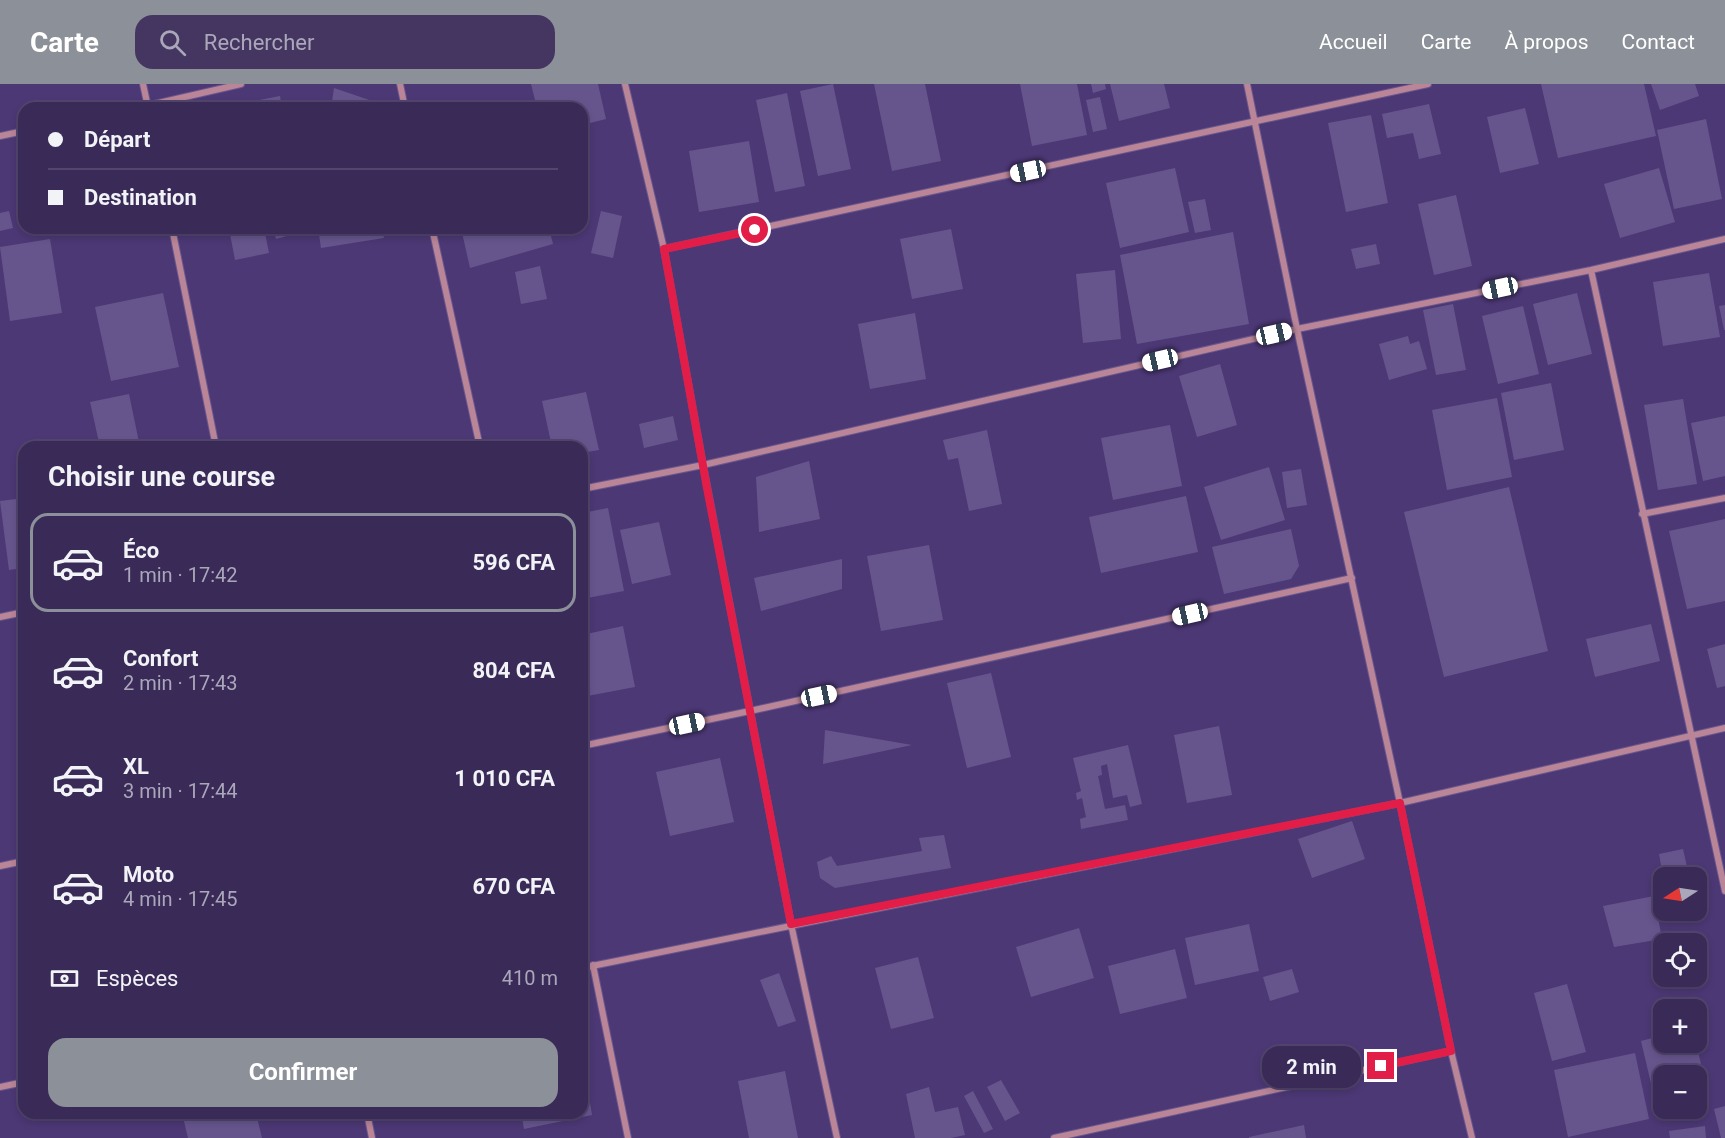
<!DOCTYPE html>
<html lang="fr">
<head>
<meta charset="utf-8">
<style>
  :root { --surface:#392a58; --page:#443661; --text:#f1f3f6; --muted:#aba7ba; --line:#53466e; --accent:#8c9099 }
  body { margin:0; font-family:Roboto,sans-serif; background:var(--page); color:var(--text); height:100vh; display:flex; flex-direction:column; font-size:22px; white-space:nowrap }
  * { box-sizing:border-box; margin:0 }
  p { font-size:20px; color:var(--muted) }
  .icon { flex:none; width:33px; height:33px; fill:none; stroke:currentColor; stroke-width:2; stroke-linecap:round; stroke-linejoin:round }
  .map { position:relative; flex:1; overflow:hidden }
  .panel { position:absolute; left:18px; top:357px; width:570px; height:678px; display:flex; flex-direction:column; background:var(--surface); border-radius:18px; box-shadow:0 3px 9px #0003,0 0 0 2px var(--line) }
  .panel>* { flex:none }
  .top-card { position:absolute; left:18px; top:18px; width:570px; height:132px; border-radius:18px; box-shadow:0 3px 9px #0003,0 0 0 2px var(--line); display:grid; align-content:center; height:132px; padding:0 30px; background:var(--surface) }
  .needle { width:39px; rotate:258deg }
  .fabs { position:absolute; left:1653px; top:783px; display:grid; gap:12px }
  .fabs a { display:grid; place-items:center; width:54px; height:54px; border-radius:12px; background:var(--surface); box-shadow:0 3px 9px #0003,0 0 0 2px var(--line); font-size:30px }
  .end { position:absolute; width:27px; height:27px; margin:-14px; border:8px solid #e11d48; background:#fff; box-shadow:0 0 0 3px #fff }
  .from { border-radius:50% }
  .bubble { position:absolute; height:42px; border-radius:18px; background:var(--surface); box-shadow:0 3px 9px #0003,0 0 0 2px var(--line); font-size:20px; font-weight:700; line-height:42px; text-align:center }
  .car { position:absolute; width:18px; height:36px; margin:-18px -9px; border-radius:8px; box-shadow:0 0 4px 2px #0007; background:linear-gradient(#fff 24%,#345 0 40%,#fff 0 76%,#345 0 86%,#fff 0) }
  .top-card b { display:flex; align-items:center; gap:21px; height:57px; font-size:22px }
  .top-card b+b { border-top:2px solid var(--line) }
  .top-card i { width:15px; height:15px; background:var(--text) }
  ul { padding:0; list-style:none }
  li { display:flex; align-items:center; gap:18px; height:99px; margin:0 12px 9px; padding:0 18px; border:3px solid transparent; border-radius:18px }
  li div { flex:1 }
  li b { display:block; font-size:22px }
  li em { font-style:normal; font-weight:700 }
  li.current { border-color:var(--accent) }
  li>.icon { width:54px; height:54px; stroke-width:1.5 }
  h2 { padding:0 30px; font-size:27px; line-height:72px }
  .pay { display:flex; align-items:center; gap:15px; height:66px; padding:0 30px; font-size:22px }
  .pay p { margin-inline-start:auto }
  .primary-button { display:flex; gap:12px; margin-top:auto; padding:12px 30px }
  .primary-button a { flex:1; height:69px; border-radius:18px; background:var(--accent); color:#fff; font-size:24px; font-weight:700; line-height:69px; text-align:center }
  header { display:flex; align-items:center; gap:36px; box-sizing:border-box; height:84px; padding:0 30px; background:var(--accent); color:#fff }
  header strong { font-size:28px }
  nav { display:flex; gap:33px; margin-inline-start:auto; font-size:21px }
  .search { width:420px; height:54px; background:var(--page); display:flex; align-items:center; gap:15px; box-sizing:border-box; padding:0 21px; border-radius:18px; color:var(--muted); font-size:22px }
  .map>svg:first-child { display:block }
</style>
</head>
<body>
<header>
<strong>Carte</strong>
<div class="search"><svg class="icon" aria-label="search" viewBox="0 0 24 24"><circle cx="10" cy="10" r="6"/><path d="M15 15l6 6"/></svg>Rechercher</div>
<nav><a>Accueil</a><a>Carte</a><a>À propos</a><a>Contact</a></nav>
</header>
<div class="map">
<svg width="1725" height="1054" viewBox="0 0 1725 1054">
  <rect width="100%" height="100%" fill="#4c3875"/>
  <path fill="#66558d" d="M 531,0 L 598,0 L 606,35 L 582,41 L 582,24 L 537,24 Z
    M 833,0 L 851,85 L 818,92 L 800,7 Z
    M 874,0 L 925,0 L 941,77 L 892,87 Z
    M 1020,0 L 1077,0 L 1087,51 L 1032,62 Z
    M 1091,0 L 1105,0 L 1106,5 L 1093,9 Z
    M 1110,0 L 1164,0 L 1170,24 L 1119,37 Z
    M 1541,0 L 1644,0 L 1656,52 L 1558,74 Z
    M 1651,0 L 1695,0 L 1699,12 L 1660,26 Z
    M 334,4 L 393,24 L 331,24 Z
    M 787,9 L 805,102 L 775,108 L 756,16 Z
    M 280,12 L 282,24 L 233,24 L 233,21 Z
    M 1100,13 L 1107,45 L 1093,48 L 1086,16 Z
    M 1429,20 L 1441,70 L 1419,75 L 1413,49 L 1387,54 L 1382,30 Z
    M 1525,24 L 1539,80 L 1500,89 L 1487,33 Z
    M 1371,31 L 1388,119 L 1346,128 L 1328,39 Z
    M 1706,35 L 1722,115 L 1674,125 L 1657,46 Z
    M 749,57 L 759,118 L 699,128 L 689,67 Z
    M 1175,84 L 1189,148 L 1120,164 L 1106,99 Z
    M 1659,84 L 1675,138 L 1620,154 L 1604,100 Z
    M 582,99 L 588,119 L 582,120 Z
    M 1456,111 L 1472,182 L 1434,191 L 1418,120 Z
    M 1205,115 L 1211,146 L 1195,149 L 1188,118 Z
    M 9,127 L 13,144 L 0,147 L 0,129 Z
    M 601,127 L 622,132 L 613,174 L 591,169 Z
    M 258,144 L 264,144 L 269,169 L 235,176 L 230,150 Z
    M 273,144 L 312,144 L 312,145 L 276,155 Z
    M 318,144 L 382,144 L 384,154 L 321,164 Z
    M 461,144 L 549,144 L 553,160 L 470,184 Z
    M 951,145 L 963,205 L 912,215 L 900,155 Z
    M 1233,148 L 1249,240 L 1137,260 L 1120,171 Z
    M 50,155 L 62,229 L 10,237 L 0,163 Z
    M 1376,160 L 1380,180 L 1356,185 L 1351,165 Z
    M 540,182 L 547,215 L 521,220 L 515,188 Z
    M 1115,186 L 1121,255 L 1083,259 L 1076,190 Z
    M 1709,189 L 1720,253 L 1663,262 L 1653,198 Z
    M 163,209 L 179,283 L 111,297 L 95,223 Z
    M 1577,209 L 1592,270 L 1548,281 L 1533,220 Z
    M 1453,220 L 1466,286 L 1436,291 L 1423,226 Z
    M 1725,221 L 1725,246 L 1724,246 L 1719,222 Z
    M 1523,222 L 1539,290 L 1498,300 L 1482,232 Z
    M 915,229 L 926,295 L 870,305 L 858,240 Z
    M 1408,252 L 1410,260 L 1419,257 L 1427,285 L 1389,296 L 1379,260 Z
    M 1220,280 L 1237,341 L 1197,353 L 1179,292 Z
    M 1551,299 L 1564,366 L 1514,376 L 1501,309 Z
    M 586,308 L 599,366 L 582,369 L 582,363 L 552,363 L 542,317 Z
    M 129,310 L 140,363 L 100,363 L 90,318 Z
    M 1497,314 L 1512,393 L 1447,406 L 1432,326 Z
    M 1683,315 L 1697,400 L 1658,406 L 1644,321 Z
    M 673,332 L 678,356 L 644,364 L 639,340 Z
    M 1725,332 L 1725,392 L 1703,397 L 1691,339 Z
    M 1170,341 L 1182,402 L 1113,416 L 1101,354 Z
    M 987,346 L 1002,420 L 969,427 L 958,374 L 948,376 L 943,356 Z
    M 809,377 L 820,435 L 759,448 L 756,393 Z
    M 1269,383 L 1285,436 L 1221,456 L 1204,403 Z
    M 1301,385 L 1307,421 L 1287,424 L 1282,388 Z
    M 1509,403 L 1548,567 L 1444,593 L 1404,428 Z
    M 1186,412 L 1198,468 L 1101,489 L 1089,433 Z
    M 24,414 L 24,484 L 9,486 L 0,417 Z
    M 608,424 L 624,507 L 582,515 L 582,429 Z
    M 1725,435 L 1725,517 L 1687,525 L 1669,447 Z
    M 659,438 L 671,491 L 632,500 L 620,446 Z
    M 1291,445 L 1299,482 L 1291,495 L 1224,510 L 1212,463 Z
    M 929,461 L 943,536 L 881,547 L 867,472 Z
    M 842,475 L 842,505 L 761,527 L 754,494 Z
    M 1651,540 L 1660,577 L 1595,593 L 1586,555 Z
    M 623,542 L 635,603 L 582,613 L 582,551 Z
    M 1725,560 L 1725,602 L 1717,604 L 1707,565 Z
    M 991,589 L 1011,673 L 967,684 L 947,599 Z
    M 1219,642 L 1232,711 L 1187,719 L 1174,651 Z
    M 825,646 L 912,661 L 823,680 Z
    M 1128,661 L 1142,720 L 1130,723 L 1127,711 L 1113,714 L 1107,680 L 1101,682 L 1102,691 L 1098,692 L 1105,725 L 1125,721 L 1128,736 L 1081,745 L 1080,735 L 1086,733 L 1082,714 L 1077,716 L 1076,709 L 1081,707 L 1073,674 Z
    M 720,674 L 734,738 L 670,752 L 656,688 Z
    M 1352,737 L 1365,775 L 1312,794 L 1298,755 Z
    M 944,751 L 951,784 L 835,804 L 820,794 L 817,778 L 831,772 L 837,782 L 922,767 L 919,754 Z
    M 1683,765 L 1688,787 L 1663,792 L 1659,770 Z
    M 1654,812 L 1662,855 L 1614,863 L 1603,822 Z
    M 1249,840 L 1259,887 L 1195,901 L 1185,854 Z
    M 1079,844 L 1094,894 L 1031,913 L 1016,863 Z
    M 1175,865 L 1187,914 L 1120,930 L 1108,882 Z
    M 918,873 L 934,934 L 891,945 L 875,884 Z
    M 1292,885 L 1299,908 L 1270,917 L 1263,893 Z
    M 779,889 L 796,937 L 778,943 L 760,896 Z
    M 1567,900 L 1586,968 L 1552,977 L 1534,909 Z
    M 1664,951 L 1664,958 L 1696,958 L 1709,1016 L 1696,1020 L 1696,992 L 1664,992 L 1664,1024 L 1674,1025 L 1658,1029 L 1641,957 Z
    M 1635,969 L 1649,1035 L 1568,1053 L 1554,986 Z
    M 785,987 L 798,1054 L 749,1054 L 738,997 Z
    M 1001,996 L 1020,1029 L 1005,1037 L 987,1003 Z
    M 929,1003 L 935,1028 L 958,1023 L 965,1051 L 951,1054 L 915,1054 L 906,1010 Z
    M 588,1006 L 592,1031 L 524,1045 L 521,1029 L 582,1029 L 582,1007 Z
    M 973,1007 L 993,1045 L 984,1049 L 964,1012 Z
    M 1725,1022 L 1725,1054 L 1721,1054 L 1714,1025 Z
    M 182,1029 L 256,1029 L 262,1054 L 188,1054 Z
    M 1304,1041 L 1306,1054 L 1249,1054 L 1249,1053 Z
    M 1705,1042 L 1706,1054 L 1670,1054 L 1669,1047 Z"/>
  <g fill="none" stroke-linecap="round" stroke-linejoin="round">
    <g stroke="#68568e" stroke-width="8">
      <path id="minor" d="M 143,0 L 148,23
        M 400,0 L 405,24
        M 625,0 L 664,165 L 703,381 L 791,840 L 837,1054
        M 1247,0 L 1297,245 L 1400,719 L 1451,967 L 1472,1054
        M 137,24 L 241,0
        M 0,52 L 24,47
        M 172,144 L 216,363
        M 432,144 L 480,363
        M 664,165 L 1428,0
        M 1591,186 L 1725,807
        M 582,405 L 703,381 L 1297,245 L 1591,186 L 1725,155
        M 1642,430 L 1725,414
        M 0,533 L 24,528
        M 582,662 L 750,627 L 1352,494
        M 0,782 L 24,777
        M 593,881 L 628,1054
        M 582,884 L 1400,719 L 1725,644
        M 0,1003 L 24,998
        M 367,1029 L 372,1054
        M 1054,1054 L 1451,967"/>
    </g>
    <use href="#minor" stroke="#b98597" stroke-width="6"/>
  </g>
  <g fill="none" stroke-linecap="round" stroke-linejoin="round">
    <path stroke="#e11d48" stroke-width="8" d="M 755,146 L 664,165 L 707,404 L 791,840 L 1400,719 L 1451,967 L 1381,982"/>
  </g>
</svg>
<div class="fabs">
<a><svg class="needle" viewBox="-14 -14 28 28"><path d="M0-13l5 13h-10z" fill="#e53935"/><path d="M0 13l5-13h-10z" fill="#aba7ba"/></svg></a>
<a><svg class="icon" aria-label="locate" viewBox="0 0 24 24"><circle cx="12" cy="12" r="6"/><path d="M12 2v4M12 18v4M2 12h4M18 12h4"/></svg></a>
<a>+</a>
<a>−</a>
</div>
<i class="end from" style="left:755px;top:146px"></i>
<i class="end" style="left:1381px;top:982px"></i>
<div class="bubble" style="left:1262px;top:962px;width:99px">2 min</div>
<i class="car" style="left:1028px;top:87px;rotate:258deg"></i>
<i class="car" style="left:1500px;top:204px;rotate:258deg"></i>
<i class="car" style="left:1274px;top:250px;rotate:77deg"></i>
<i class="car" style="left:1160px;top:276px;rotate:257deg"></i>
<i class="car" style="left:1190px;top:530px;rotate:257deg"></i>
<i class="car" style="left:819px;top:612px;rotate:78deg"></i>
<i class="car" style="left:687px;top:640px;rotate:78deg"></i>
<div class="top-card">
<b><i class="from"></i>Départ</b>
<b><i></i>Destination</b>
</div>
<section class="panel">
<h2>Choisir une course</h2>
<ul>
<li class="current"><svg class="icon" aria-label="car" viewBox="0 0 24 24"><path d="M5 17H2v-5l4-1 3-4h7l3 4 3 1v5h-3M9 17h6M6 11h13"/><circle cx="7" cy="17" r="2"/><circle cx="17" cy="17" r="2"/></svg><div><b>Éco</b><p>1 min · 17:42</p></div><em>596 CFA</em></li>
<li><svg class="icon" aria-label="car" viewBox="0 0 24 24"><path d="M5 17H2v-5l4-1 3-4h7l3 4 3 1v5h-3M9 17h6M6 11h13"/><circle cx="7" cy="17" r="2"/><circle cx="17" cy="17" r="2"/></svg><div><b>Confort</b><p>2 min · 17:43</p></div><em>804 CFA</em></li>
<li><svg class="icon" aria-label="car" viewBox="0 0 24 24"><path d="M5 17H2v-5l4-1 3-4h7l3 4 3 1v5h-3M9 17h6M6 11h13"/><circle cx="7" cy="17" r="2"/><circle cx="17" cy="17" r="2"/></svg><div><b>XL</b><p>3 min · 17:44</p></div><em>1 010 CFA</em></li>
<li><svg class="icon" aria-label="car" viewBox="0 0 24 24"><path d="M5 17H2v-5l4-1 3-4h7l3 4 3 1v5h-3M9 17h6M6 11h13"/><circle cx="7" cy="17" r="2"/><circle cx="17" cy="17" r="2"/></svg><div><b>Moto</b><p>4 min · 17:45</p></div><em>670 CFA</em></li>
</ul>
<div class="pay"><svg class="icon" aria-label="cash" viewBox="0 0 24 24"><path d="M3 7h18v10H3z"/><circle cx="12" cy="12" r="2"/></svg>Espèces<p>410 m</p></div>
<div class="primary-button"><a>Confirmer</a></div>
</section>
</div>
</body>
</html>
